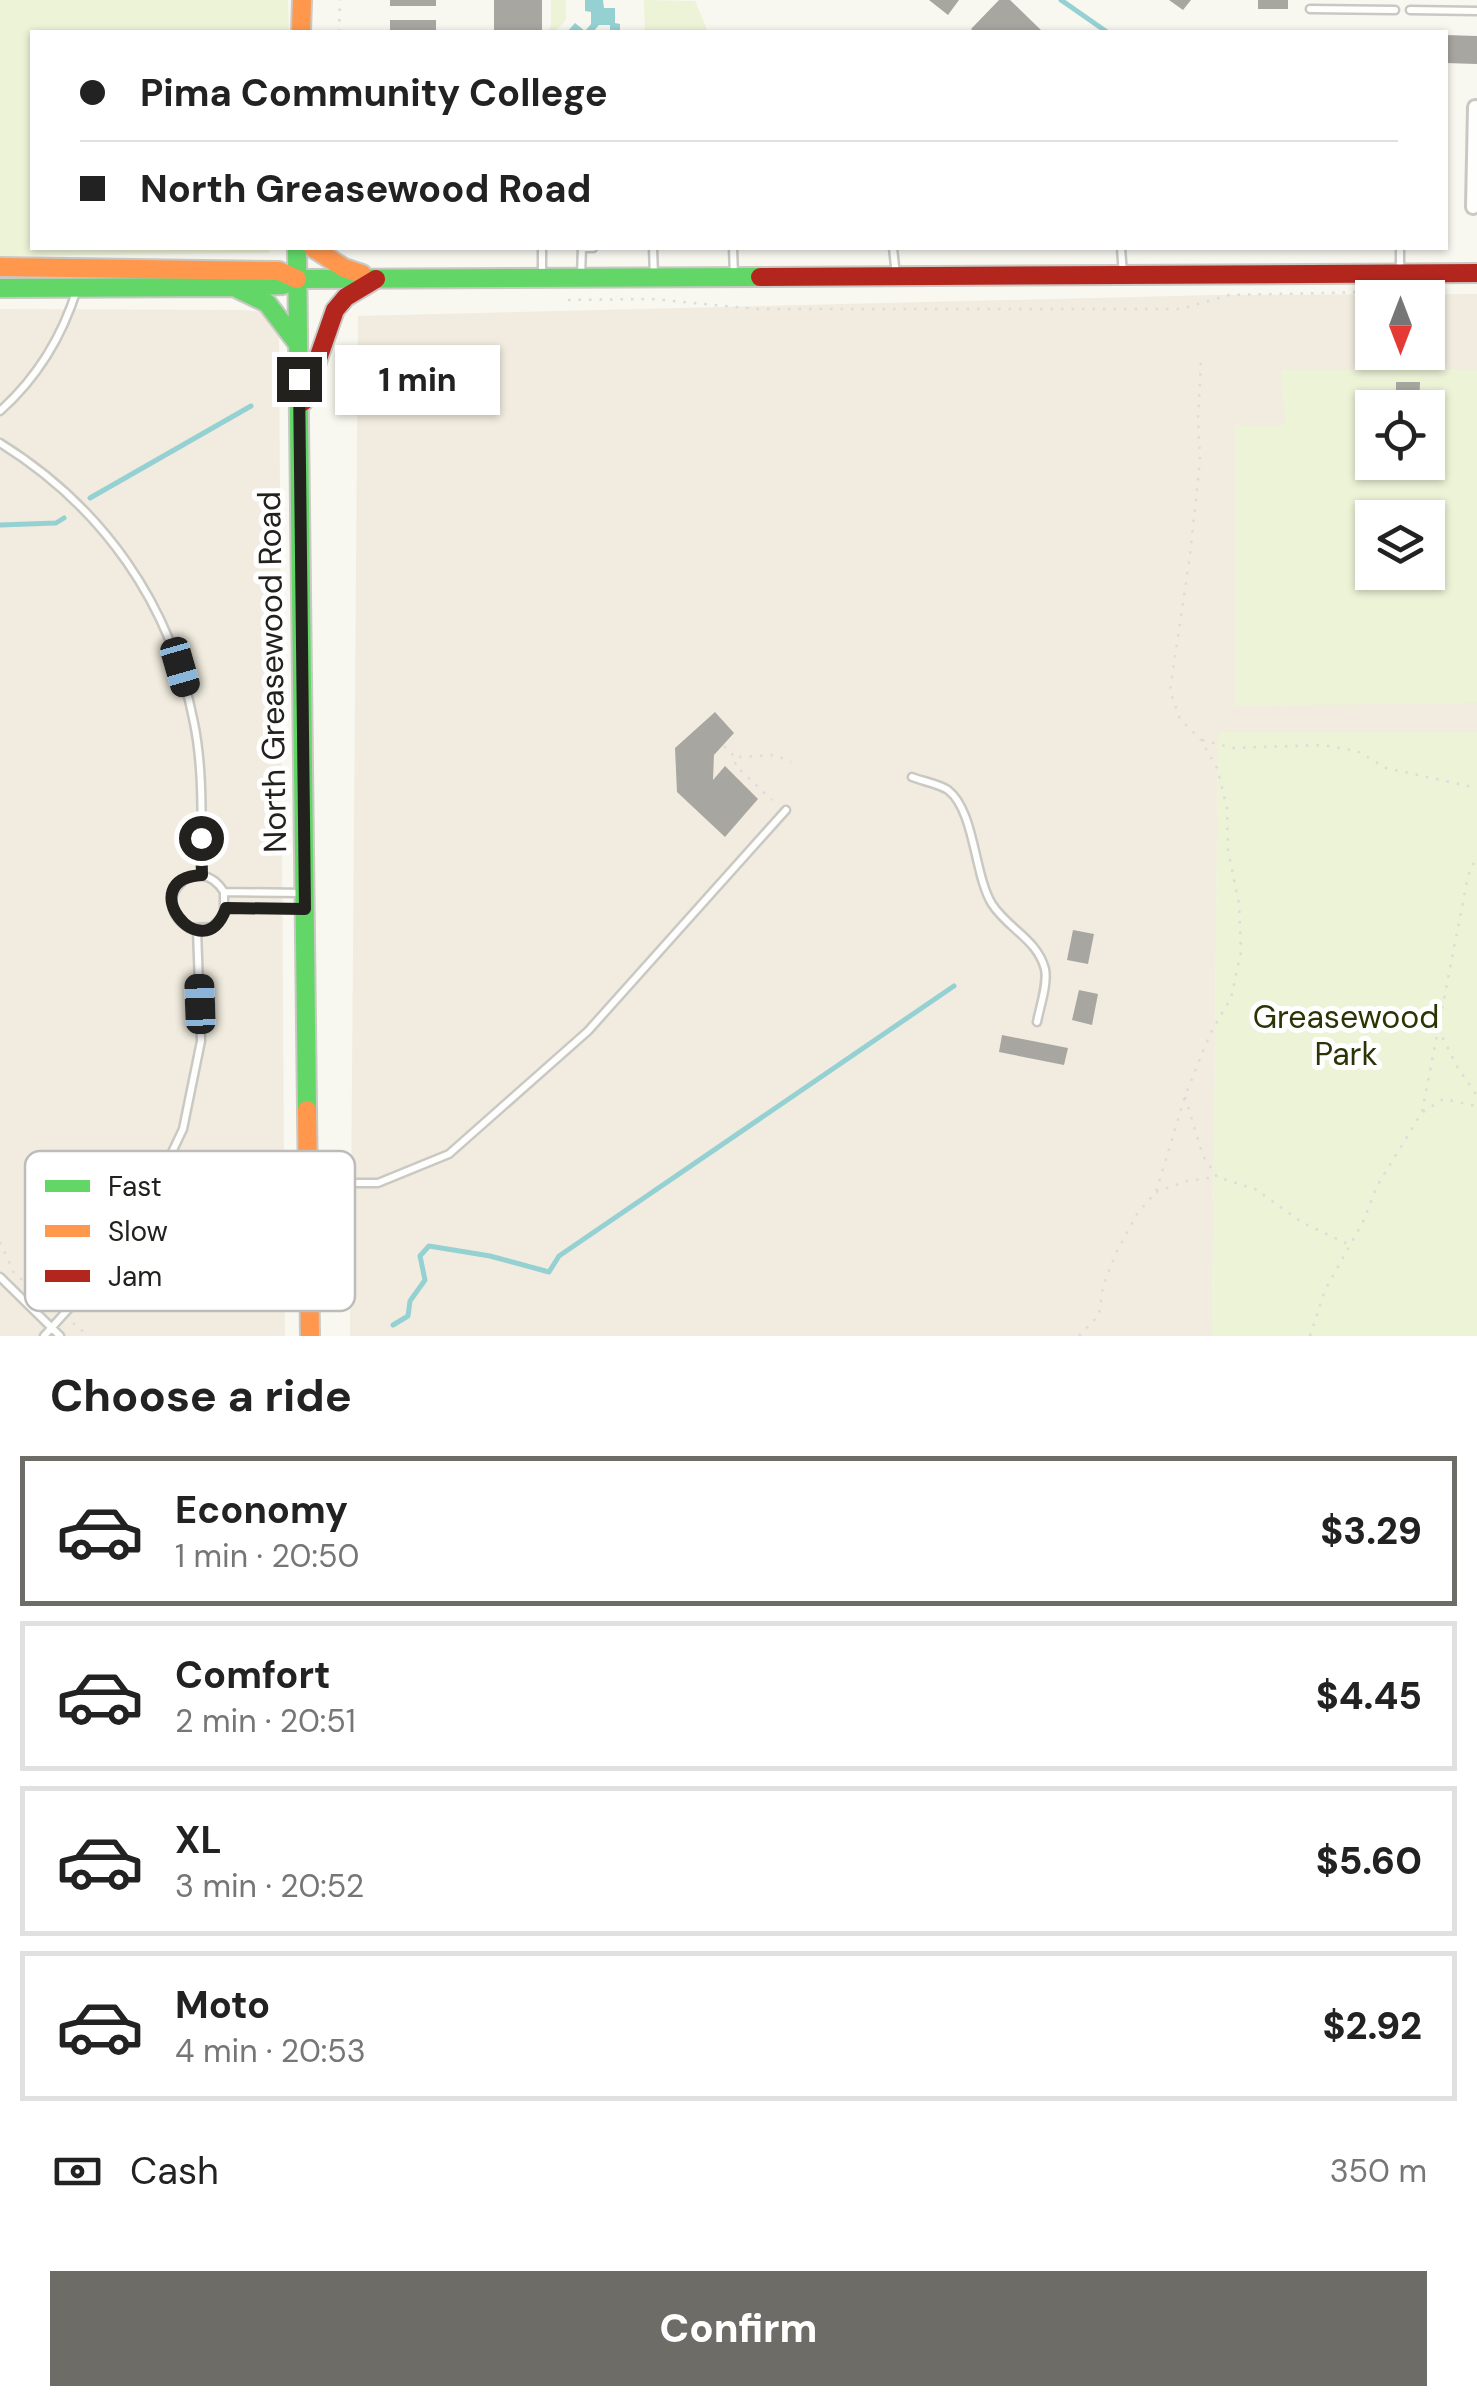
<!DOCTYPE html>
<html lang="en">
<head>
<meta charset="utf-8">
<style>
  :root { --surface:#fff; --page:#f6f6f6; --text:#222; --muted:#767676; --line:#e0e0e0; --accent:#6e6c67 }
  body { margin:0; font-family:"DM Sans",sans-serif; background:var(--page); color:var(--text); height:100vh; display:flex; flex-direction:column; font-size:38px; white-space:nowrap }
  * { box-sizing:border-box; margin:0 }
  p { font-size:32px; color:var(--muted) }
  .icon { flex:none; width:55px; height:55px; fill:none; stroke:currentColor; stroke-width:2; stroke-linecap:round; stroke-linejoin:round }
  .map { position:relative; height:1336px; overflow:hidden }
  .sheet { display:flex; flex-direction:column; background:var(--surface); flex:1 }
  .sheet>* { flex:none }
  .guide { position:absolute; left:30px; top:30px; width:1418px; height:220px; border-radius:0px; box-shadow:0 2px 8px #0004; display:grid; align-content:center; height:220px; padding:0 50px; background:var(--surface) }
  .needle { width:65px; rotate:180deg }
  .fabs { position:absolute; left:1355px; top:280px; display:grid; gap:20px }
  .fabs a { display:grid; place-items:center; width:90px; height:90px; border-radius:0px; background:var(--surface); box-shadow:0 2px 8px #0004; font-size:50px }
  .end { position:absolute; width:45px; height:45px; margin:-22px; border:12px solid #23211d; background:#fff; box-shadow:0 0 0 5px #fff }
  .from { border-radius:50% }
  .bubble { position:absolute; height:70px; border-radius:0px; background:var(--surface); box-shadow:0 2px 8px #0004; font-size:32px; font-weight:800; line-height:70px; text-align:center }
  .car { position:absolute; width:30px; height:60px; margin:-30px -15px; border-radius:12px; box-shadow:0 0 8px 2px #0007; background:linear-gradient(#222 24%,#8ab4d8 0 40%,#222 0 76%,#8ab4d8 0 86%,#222 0) }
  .guide b { display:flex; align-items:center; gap:35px; height:95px; font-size:38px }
  .guide b+b { border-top:2px solid var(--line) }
  .guide i { width:25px; height:25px; background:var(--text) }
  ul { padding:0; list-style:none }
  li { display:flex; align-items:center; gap:30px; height:150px; margin:0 20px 15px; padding:0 30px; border:5px solid var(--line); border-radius:0px }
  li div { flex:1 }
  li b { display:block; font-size:38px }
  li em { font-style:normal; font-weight:800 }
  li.active { border-color:var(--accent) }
  li>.icon { width:90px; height:90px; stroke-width:1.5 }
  h2 { padding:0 50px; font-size:45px; line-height:120px }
  .pay { display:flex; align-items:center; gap:25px; height:110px; padding:0 50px; font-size:38px }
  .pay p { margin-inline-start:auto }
  .action { display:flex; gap:20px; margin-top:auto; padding:20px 50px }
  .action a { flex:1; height:115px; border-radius:0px; background:var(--accent); color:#fff; font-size:40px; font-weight:800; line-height:115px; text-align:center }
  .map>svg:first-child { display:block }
</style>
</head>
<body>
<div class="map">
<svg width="1477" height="1336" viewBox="0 0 1477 1336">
  <rect width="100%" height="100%" fill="#f8f7f0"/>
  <path fill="#f1ecdf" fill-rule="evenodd" d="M 1477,294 L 1477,734 L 1218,736 L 1212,1336 L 350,1336 L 358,316 L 1215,295 ZM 1372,298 L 1428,298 L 1428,352 L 1372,352 ZM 1372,408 L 1428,408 L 1428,462 L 1372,462 ZM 1372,518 L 1428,518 L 1428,572 L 1372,572 Z
    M 0,309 L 245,310 L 271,313 L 279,338 L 285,1336 L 0,1336 Z"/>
  <path fill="#ecf3d7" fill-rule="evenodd" d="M 0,0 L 288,0 L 289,32 L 32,32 L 32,248 L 270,248 L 269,253 L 0,256 Z
    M 551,0 L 566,0 L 566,19 L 555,32 L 547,32 L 551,26 Z
    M 644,0 L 695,1 L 708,32 L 645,32 Z
    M 1477,369 L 1477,703 L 1235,706 L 1235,425 L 1285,425 L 1281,370 ZM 1372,408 L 1428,408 L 1428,462 L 1372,462 ZM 1372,518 L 1428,518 L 1428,572 L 1372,572 Z
    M 1221,732 L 1477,732 L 1477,1336 L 1212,1336 L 1218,735 Z"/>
  <path fill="#95d1d3" d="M 585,0 L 603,0 L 604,8 L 615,8 L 615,23 L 620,24 L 620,30 L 610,30 L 610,25 L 599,25 L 593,32 L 567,32 L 575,23 L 585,31 L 591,24 L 591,12 L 585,11 Z"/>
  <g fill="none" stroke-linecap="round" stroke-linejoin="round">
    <path stroke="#95d1d3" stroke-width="5" d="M 1061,0 L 1107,32
      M 90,498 L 251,406
      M 0,525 L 56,523 L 64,518
      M 393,1325 L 408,1316 L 410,1301 L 425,1280 L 420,1256 L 429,1246 L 490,1256 L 549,1272 L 559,1256 L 954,986"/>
  </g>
  <path fill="#a8a6a1" d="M 390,0 L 436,0 L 436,6 L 390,6 Z
    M 494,0 L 542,0 L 542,31 L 494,31 Z
    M 929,0 L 959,0 L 948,15 Z
    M 999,0 L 1010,0 L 1043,32 L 975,32 L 971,29 Z
    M 1169,0 L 1191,0 L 1183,10 Z
    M 1258,0 L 1288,0 L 1288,9 L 1258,9 Z
    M 390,20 L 436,20 L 436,32 L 390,32 Z
    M 1445,35 L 1477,36 L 1477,64 L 1445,63 Z
    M 1396,382 L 1420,382 L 1419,408 L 1396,408 Z
    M 715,712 L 734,733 L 714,755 L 713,780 L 725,766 L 758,799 L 725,837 L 677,792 L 675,748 Z
    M 1073,930 L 1094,934 L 1088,964 L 1067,960 Z
    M 1079,990 L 1098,994 L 1092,1025 L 1072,1020 Z
    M 1002,1035 L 1068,1048 L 1064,1065 L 999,1052 Z"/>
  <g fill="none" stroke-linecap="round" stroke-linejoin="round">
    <g stroke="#c9c8c3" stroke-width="11">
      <path id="lane" d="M 1310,9 L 1395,10
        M 1410,10 L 1477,11
        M 653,248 L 654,276
        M 733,248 L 734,276
        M 893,248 L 896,275
        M 1121,248 L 1123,274
        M 1400,248 L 1400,272
        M 581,275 L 582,248 L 593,248
        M 542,276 L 542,248
        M 0,411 C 37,378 62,337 77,289
        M 0,443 C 103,507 171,604 194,723 C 204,772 201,825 202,875
        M 912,777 C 922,781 939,784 948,790 C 975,811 974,875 992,904 C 1008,929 1037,939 1045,969 C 1048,984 1040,1006 1037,1022
        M 224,892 L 224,915 L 212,927 L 189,928 C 145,901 198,849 224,892 L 304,893
        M 226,908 L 305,909
        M 310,1183 L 378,1183 L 449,1154 L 588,1031 L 786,810
        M 0,1277 L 60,1336
        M 44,1336 L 130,1241 L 183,1129 L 201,1041 L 197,930"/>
    </g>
    <g stroke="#c9c8c3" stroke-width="18">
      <path id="street" d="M 1473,207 L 1475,107"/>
    </g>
    <g stroke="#c9c8c3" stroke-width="22">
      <path id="fast" d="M 297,248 L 307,1110
        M 0,288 L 235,287 L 283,285 L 297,279 L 760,277
        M 238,289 L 267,303 L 298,344"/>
    </g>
    <g stroke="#c9c8c3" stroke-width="22">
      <path id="slow" d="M 301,32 L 302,0
        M 313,248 L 344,268 L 362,274
        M 0,267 L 279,271 L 297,279
        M 307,1110 L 310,1336"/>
    </g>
    <g stroke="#c9c8c3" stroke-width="22">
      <path id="jam" d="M 760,277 L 1477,273
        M 303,402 L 335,310 L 346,297 L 376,279"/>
    </g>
    <path stroke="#dcdcda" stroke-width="2.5" stroke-dasharray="2.5 8" stroke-linecap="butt" d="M 339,32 L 340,0
      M 568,300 L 651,299 L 758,309 L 1181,309 L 1229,295 L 1368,292 L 1405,297
      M 1202,740 L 1233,748 L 1322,745 L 1357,751 L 1386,768 L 1477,788
      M 724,746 L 736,758 L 735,765 L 772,800
      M 739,757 L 775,755 L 791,762
      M 1438,1028 L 1456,1065 L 1477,1096
      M 1185,1097 L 1203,1156 L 1217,1177 L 1255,1189 L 1303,1223 L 1350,1245
      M 1423,1112 L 1443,1099 L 1477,1106
      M 1156,1192 L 1187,1181 L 1216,1177
      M 0,1242 L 14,1273 L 56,1308
      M 73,1323 L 88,1336
      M 1079,1336 L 1099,1315 L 1103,1286 L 1116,1253 L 1137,1214 L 1156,1192 L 1185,1096 L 1210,1034 L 1231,998 L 1241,952 L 1239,904 L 1228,850 L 1227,808 L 1217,768 L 1201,740 L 1180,719 L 1170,691 L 1190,555 L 1200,460 L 1198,419 L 1201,360
      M 1310,1336 L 1325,1290 L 1363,1222 L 1377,1186 L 1422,1112 L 1468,876 L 1477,856"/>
    <use href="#lane" stroke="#fefefd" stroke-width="6"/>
    <use href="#street" stroke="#fefefd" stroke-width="12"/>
    <use href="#fast" stroke="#63d668" stroke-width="18"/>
    <use href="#slow" stroke="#ff974d" stroke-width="18"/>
    <use href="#jam" stroke="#b3261e" stroke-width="18"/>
  </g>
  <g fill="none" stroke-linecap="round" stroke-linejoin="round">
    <path stroke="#23211d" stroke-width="12" d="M 201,838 L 202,875 C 131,879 203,973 226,908 L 305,909 L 299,379"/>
  </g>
  <g text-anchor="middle" stroke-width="10" stroke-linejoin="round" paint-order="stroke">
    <g font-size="32" fill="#23211d" stroke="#fff">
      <text transform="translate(272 672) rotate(-91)" y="11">North Greasewood Road</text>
    </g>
    <g font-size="32" fill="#2b3404" stroke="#fff">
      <text x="1346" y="1028">Greasewood<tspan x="1346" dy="37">Park</tspan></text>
    </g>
  </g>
  <rect x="25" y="1151" width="330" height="160" rx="15" fill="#fff" stroke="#bdbcbb" stroke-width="2.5"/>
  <rect x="45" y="1180" width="45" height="12" fill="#63d668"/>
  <rect x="45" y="1225" width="45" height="12" fill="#ff974d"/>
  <rect x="45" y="1270" width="45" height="12" fill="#b3261e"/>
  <g font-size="28" fill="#23211d">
    <text x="108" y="1196">Fast</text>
    <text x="108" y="1241">Slow</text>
    <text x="108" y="1286">Jam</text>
  </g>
</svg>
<div class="fabs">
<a><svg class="needle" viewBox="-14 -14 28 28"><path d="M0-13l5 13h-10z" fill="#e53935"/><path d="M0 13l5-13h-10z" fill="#767676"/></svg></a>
<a><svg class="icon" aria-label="locate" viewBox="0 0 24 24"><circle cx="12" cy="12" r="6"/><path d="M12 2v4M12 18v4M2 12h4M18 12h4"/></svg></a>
<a><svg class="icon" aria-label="layers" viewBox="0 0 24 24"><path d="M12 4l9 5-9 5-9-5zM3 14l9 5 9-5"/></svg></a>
</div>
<i class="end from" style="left:201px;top:838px"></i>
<i class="end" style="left:299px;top:379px"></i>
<div class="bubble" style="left:335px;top:345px;width:165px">1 min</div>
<i class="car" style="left:180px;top:667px;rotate:164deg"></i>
<i class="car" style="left:200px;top:1004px;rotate:358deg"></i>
<div class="guide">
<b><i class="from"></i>Pima Community College</b>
<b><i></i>North Greasewood Road</b>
</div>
</div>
<section class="sheet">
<h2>Choose a ride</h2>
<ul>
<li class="active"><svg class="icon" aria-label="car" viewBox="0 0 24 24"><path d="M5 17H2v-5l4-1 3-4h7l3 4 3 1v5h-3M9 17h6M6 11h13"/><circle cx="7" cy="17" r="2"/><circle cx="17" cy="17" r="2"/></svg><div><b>Economy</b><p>1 min · 20:50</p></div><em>$3.29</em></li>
<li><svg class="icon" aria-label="car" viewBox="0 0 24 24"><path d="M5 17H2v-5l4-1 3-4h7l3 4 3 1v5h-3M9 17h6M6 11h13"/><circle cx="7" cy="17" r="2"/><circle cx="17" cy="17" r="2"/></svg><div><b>Comfort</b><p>2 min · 20:51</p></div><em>$4.45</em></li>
<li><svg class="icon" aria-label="car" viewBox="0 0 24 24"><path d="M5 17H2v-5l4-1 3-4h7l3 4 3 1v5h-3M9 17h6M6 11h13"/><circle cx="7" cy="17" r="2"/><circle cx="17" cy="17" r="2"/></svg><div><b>XL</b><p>3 min · 20:52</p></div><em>$5.60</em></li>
<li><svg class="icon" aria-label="car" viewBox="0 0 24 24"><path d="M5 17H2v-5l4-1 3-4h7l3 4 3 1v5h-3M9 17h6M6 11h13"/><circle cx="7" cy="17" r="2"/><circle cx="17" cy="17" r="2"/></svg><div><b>Moto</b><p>4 min · 20:53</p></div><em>$2.92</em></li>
</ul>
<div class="pay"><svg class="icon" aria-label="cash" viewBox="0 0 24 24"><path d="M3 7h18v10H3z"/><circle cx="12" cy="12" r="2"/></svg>Cash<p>350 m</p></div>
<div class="action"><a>Confirm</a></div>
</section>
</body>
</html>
